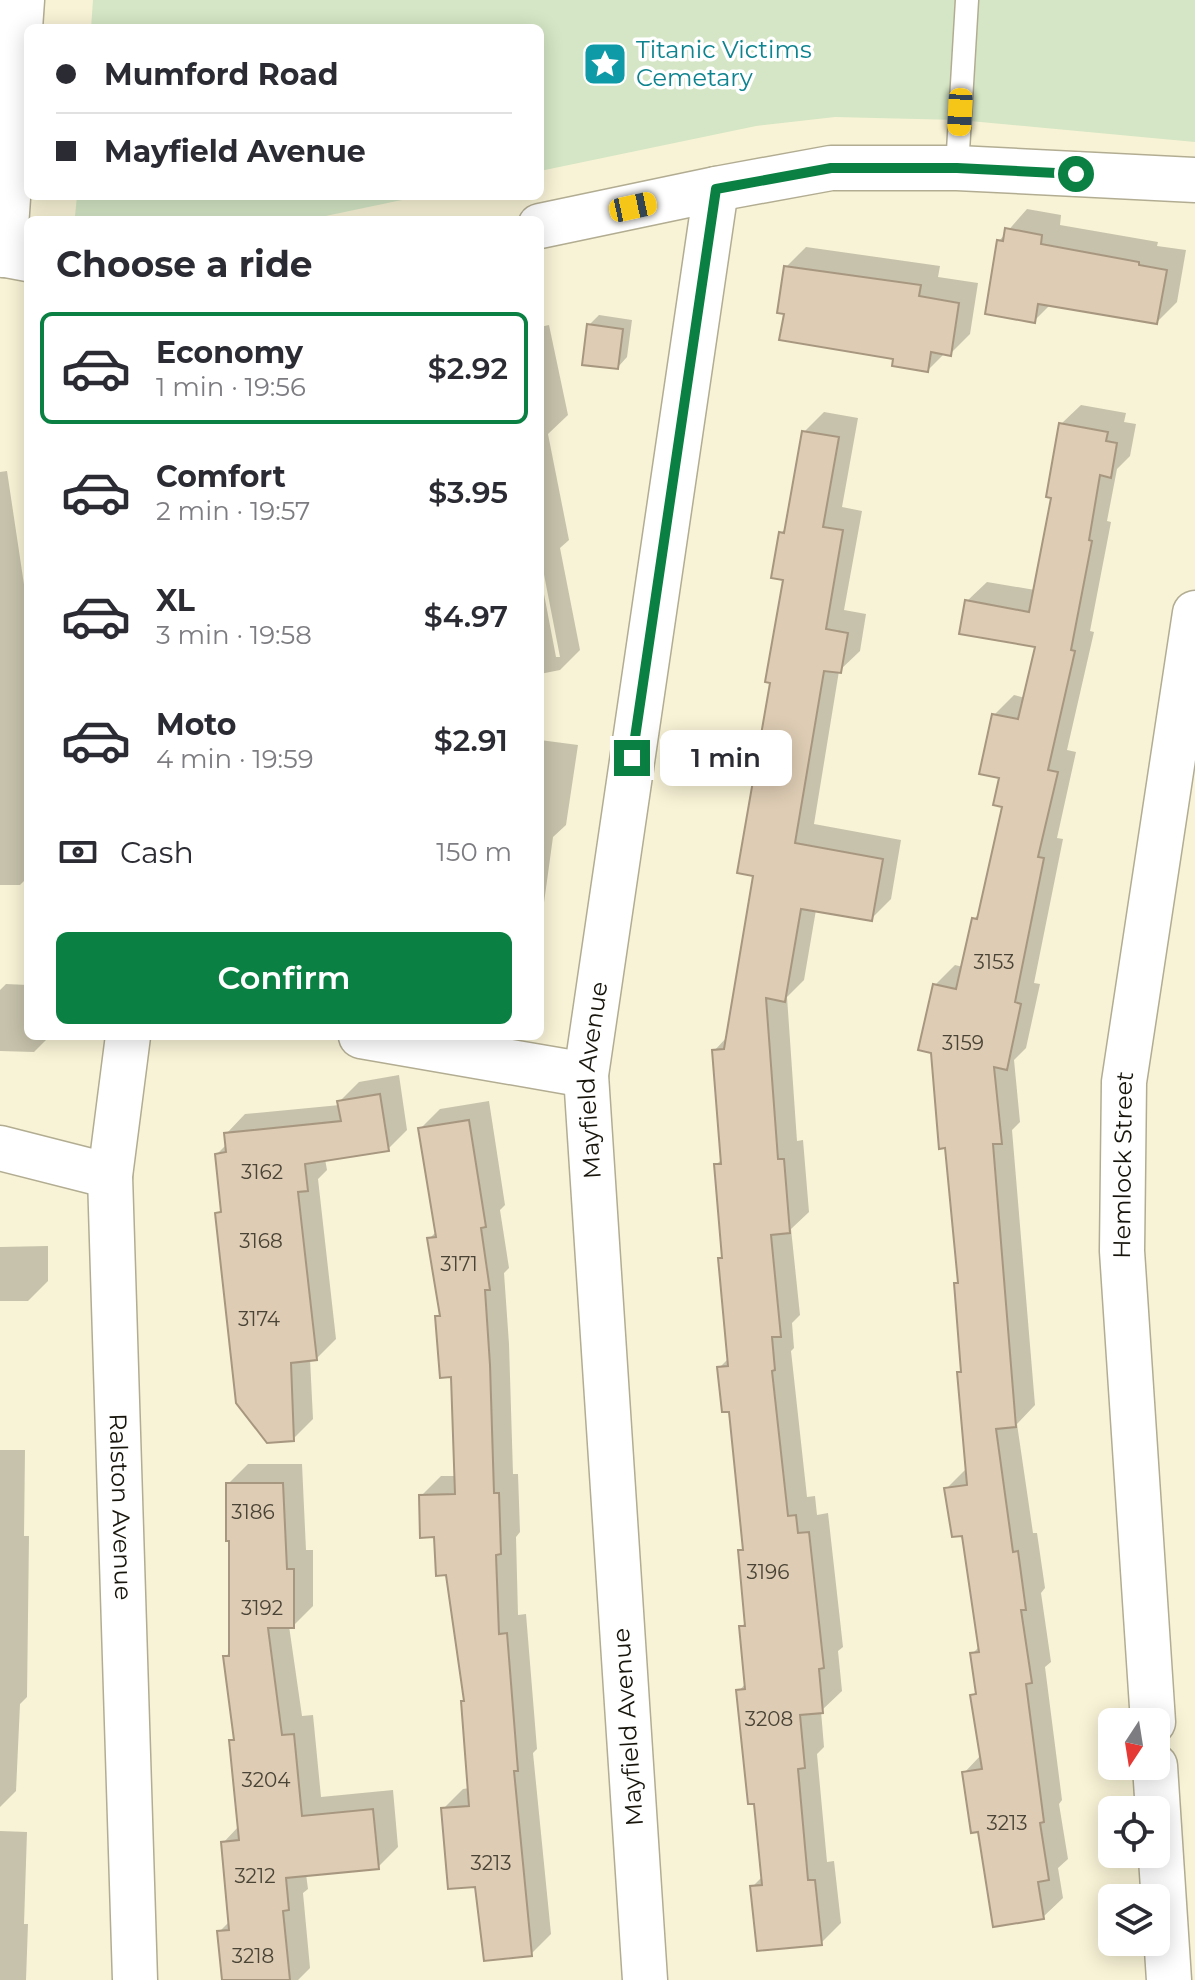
<!DOCTYPE html>
<html lang="en">
<head>
<meta charset="utf-8">
<style>
  :root { --surface:#fff; --page:#f7f7f7; --text:#2b2b33; --muted:#7c7c81; --line:#e1e1e2; --accent:#0b8043 }
  body { margin:0; font-family:Montserrat,sans-serif; background:var(--page); color:var(--text); height:100vh; display:flex; flex-direction:column; font-size:30px; white-space:nowrap }
  * { box-sizing:border-box; margin:0 }
  p { font-size:26px; color:var(--muted) }
  .icon { flex:none; width:44px; height:44px; fill:none; stroke:currentColor; stroke-width:2; stroke-linecap:round; stroke-linejoin:round }
  .map { position:relative; flex:1; overflow:hidden }
  .details { position:absolute; left:24px; top:216px; width:520px; height:824px; display:flex; flex-direction:column; background:var(--surface); border-radius:12px; box-shadow:0 4px 20px #0003 }
  .details>* { flex:none }
  .hud { position:absolute; left:24px; top:24px; width:520px; height:176px; border-radius:12px; box-shadow:0 4px 20px #0003; display:grid; align-content:center; height:176px; padding:0 32px; background:var(--surface) }
  .needle { width:52px; rotate:192deg }
  .tools { position:absolute; left:1098px; top:1708px; display:grid; gap:16px }
  .tools a { display:grid; place-items:center; width:72px; height:72px; border-radius:12px; background:var(--surface); box-shadow:0 4px 20px #0003; font-size:40px }
  .end { position:absolute; width:36px; height:36px; margin:-18px; border:10px solid #0b8043; background:#fff; box-shadow:0 0 0 4px #fff }
  .from { border-radius:50% }
  .bubble { position:absolute; height:56px; border-radius:12px; background:var(--surface); box-shadow:0 4px 20px #0003; font-size:26px; font-weight:600; line-height:56px; text-align:center }
  .car { position:absolute; width:24px; height:48px; margin:-24px -12px; border-radius:10px; box-shadow:0 0 6px 2px #0007; background:linear-gradient(#f5c518 24%,#345 0 40%,#f5c518 0 76%,#345 0 86%,#f5c518 0) }
  .hud b { display:flex; align-items:center; gap:28px; height:76px; font-size:30px }
  .hud b+b { border-top:2px solid var(--line) }
  .hud i { width:20px; height:20px; background:var(--text) }
  ul { padding:0; list-style:none }
  li { display:flex; align-items:center; gap:24px; height:112px; margin:0 16px 12px; padding:0 16px; border:4px solid transparent; border-radius:12px }
  li div { flex:1 }
  li b { display:block; font-size:30px }
  li em { font-style:normal; font-weight:600 }
  li.on { border-color:var(--accent) }
  li>.icon { width:72px; height:72px; stroke-width:1.5 }
  h2 { padding:0 32px; font-size:36px; line-height:96px }
  .pay { display:flex; align-items:center; gap:20px; height:88px; padding:0 32px; font-size:30px }
  .pay p { margin-inline-start:auto }
  .button { display:flex; gap:16px; margin-top:auto; padding:16px 32px }
  .button a { flex:1; height:92px; border-radius:12px; background:var(--accent); color:#fff; font-size:32px; font-weight:600; line-height:92px; text-align:center }
  .map>svg:first-child { display:block }
</style>
</head>
<body>
<div class="map">
<svg width="1195" height="1980" viewBox="0 0 1195 1980">
  <rect width="100%" height="100%" fill="#f8f3d6"/>
  <path fill="#d4e6c5" d="M 93,0 L 1195,0 L 1195,142 L 959,120 L 835,117 L 756,126 L 540,171 L 540,28 L 91,28 Z
    M 77,196 L 421,196 L 316,218 L 123,220 L 75,216 Z"/>
  <path fill="#0003" d="M 1027,209 L 1061,215 L 1060,225 L 1158,242 L 1157,246 L 1186,250 L 1177,302 L 1157,322 L 1051,304 L 1034,321 L 999,241 Z
    M 806,247 L 940,266 L 938,277 L 978,283 L 970,334 L 950,354 L 945,353 L 928,370 L 786,313 L 786,267 Z
    M 599,315 L 632,320 L 627,357 L 618,367 L 589,325 Z
    M 549,325 L 568,415 L 548,434 L 569,540 L 560,548 L 580,650 L 560,670 L 540,674 L 540,573 L 556,657 L 560,657 L 540,554 L 540,327 Z
    M 1081,405 L 1126,413 L 1124,422 L 1136,424 L 1130,456 L 1117,469 L 1107,521 L 1111,522 L 1090,631 L 1094,632 L 1067,750 L 1076,752 L 1057,838 L 1063,839 L 1034,983 L 1040,984 L 1026,1048 L 1014,1060 L 1020,1122 L 1012,1130 L 1035,1405 L 1017,1424 L 1033,1533 L 1037,1533 L 1045,1588 L 1041,1593 L 1051,1662 L 1045,1667 L 1062,1800 L 1059,1804 L 1068,1859 L 1058,1868 L 1063,1898 L 1043,1917 L 980,1829 L 964,1773 L 981,1755 L 972,1696 L 977,1691 L 972,1654 L 980,1646 L 963,1534 L 946,1489 L 966,1469 L 959,1373 L 963,1368 L 956,1284 L 960,1280 L 935,985 L 955,965 L 963,967 L 974,919 L 981,912 L 1005,806 L 994,715 L 1014,695 L 1025,698 L 1038,646 L 967,601 L 987,582 L 1035,590 L 1053,496 L 1061,424 Z
    M 824,412 L 858,418 L 842,507 L 862,511 L 844,610 L 866,614 L 860,651 L 839,671 L 814,824 L 901,840 L 891,899 L 871,919 L 816,910 L 804,980 L 787,997 L 797,1141 L 803,1140 L 809,1212 L 791,1229 L 800,1315 L 792,1323 L 794,1348 L 791,1351 L 807,1497 L 815,1496 L 817,1515 L 828,1513 L 843,1647 L 838,1651 L 842,1691 L 821,1711 L 824,1747 L 817,1754 L 827,1862 L 834,1861 L 841,1923 L 821,1943 L 752,1887 L 763,1876 L 756,1801 L 739,1691 L 746,1683 L 741,1627 L 747,1621 L 740,1551 L 744,1547 L 731,1410 L 719,1368 L 729,1358 L 720,1259 L 723,1256 L 716,1165 L 722,1159 L 714,1051 L 728,1036 L 755,874 L 772,682 L 785,579 L 781,533 L 787,527 L 804,432 Z
    M 7,471 L 25,591 L 28,591 L 28,877 L 20,885 L 0,885 L 0,472 Z
    M 540,740 L 578,745 L 566,825 L 553,837 L 540,932 Z
    M 6,984 L 28,985 L 28,1036 L 50,1036 L 34,1052 L 0,1051 L 0,990 Z
    M 399,1075 L 407,1130 L 388,1149 L 325,1159 L 327,1170 L 318,1179 L 336,1339 L 316,1359 L 310,1359 L 313,1419 L 293,1439 L 217,1214 L 223,1208 L 217,1154 L 227,1144 L 226,1134 L 245,1114 L 340,1105 L 340,1101 L 359,1082 Z
    M 489,1101 L 505,1205 L 500,1210 L 509,1268 L 504,1273 L 509,1344 L 513,1474 L 518,1474 L 520,1532 L 516,1537 L 518,1615 L 526,1614 L 537,1749 L 533,1753 L 551,1934 L 531,1954 L 477,1885 L 443,1809 L 463,1789 L 470,1788 L 463,1702 L 465,1699 L 448,1573 L 421,1496 L 441,1476 L 456,1476 L 453,1375 L 437,1317 L 442,1313 L 429,1239 L 437,1231 L 420,1129 L 440,1109 Z
    M 48,1246 L 48,1281 L 28,1301 L 0,1301 L 0,1247 Z
    M 0,1450 L 25,1450 L 24,1536 L 29,1536 L 27,1697 L 20,1704 L 16,1791 L 0,1807 Z
    M 248,1464 L 302,1464 L 306,1550 L 313,1550 L 313,1606 L 293,1626 L 289,1626 L 302,1716 L 313,1715 L 321,1797 L 393,1790 L 398,1847 L 378,1867 L 306,1874 L 308,1889 L 303,1893 L 310,1968 L 298,1980 L 224,1980 L 219,1932 L 231,1920 L 223,1843 L 239,1826 L 231,1741 L 235,1737 L 225,1657 L 231,1651 L 228,1484 Z
    M 0,1831 L 27,1832 L 24,1924 L 28,1924 L 26,1980 L 0,1980 Z"/>
  <path fill="#deccb4" stroke="#a89780" stroke-width="2" d="M 1005,228 L 1042,235 L 1041,244 L 1139,262 L 1139,265 L 1167,270 L 1157,324 L 1038,304 L 1035,323 L 985,314 L 997,240 L 1003,241 Z
    M 784,266 L 921,285 L 919,296 L 959,303 L 951,356 L 931,352 L 928,372 L 892,366 L 893,359 L 779,340 L 784,314 L 777,313 Z
    M 587,324 L 623,329 L 618,369 L 582,365 Z
    M 1059,423 L 1108,432 L 1106,441 L 1117,443 L 1111,478 L 1100,475 L 1089,540 L 1092,541 L 1071,650 L 1075,651 L 1048,770 L 1058,772 L 1038,857 L 1044,858 L 1015,1002 L 1021,1004 L 1007,1070 L 994,1067 L 1002,1144 L 993,1144 L 1016,1427 L 996,1429 L 1013,1552 L 1018,1551 L 1026,1610 L 1021,1610 L 1032,1683 L 1026,1684 L 1044,1822 L 1040,1823 L 1049,1880 L 1038,1882 L 1044,1919 L 993,1927 L 978,1832 L 971,1833 L 962,1772 L 982,1769 L 970,1695 L 976,1694 L 970,1653 L 979,1652 L 962,1536 L 952,1537 L 944,1488 L 967,1485 L 957,1372 L 961,1372 L 954,1283 L 958,1283 L 945,1148 L 939,1149 L 931,1053 L 918,1050 L 933,984 L 956,989 L 972,918 L 977,919 L 1002,807 L 993,805 L 999,778 L 979,774 L 992,714 L 1018,719 L 1035,647 L 959,634 L 965,600 L 1029,612 L 1051,498 L 1046,497 Z
    M 802,431 L 839,437 L 823,527 L 843,530 L 826,629 L 848,633 L 841,673 L 824,671 L 795,843 L 883,859 L 872,921 L 801,909 L 785,1002 L 766,998 L 778,1159 L 784,1159 L 790,1233 L 771,1235 L 781,1337 L 772,1337 L 775,1370 L 772,1371 L 788,1516 L 796,1515 L 798,1533 L 809,1532 L 824,1668 L 819,1669 L 823,1713 L 800,1715 L 805,1768 L 798,1769 L 808,1880 L 815,1880 L 822,1945 L 757,1951 L 750,1886 L 762,1885 L 754,1804 L 748,1804 L 736,1690 L 745,1689 L 739,1626 L 745,1626 L 738,1550 L 743,1550 L 729,1412 L 722,1412 L 717,1367 L 728,1366 L 718,1258 L 722,1258 L 714,1164 L 721,1164 L 712,1050 L 724,1049 L 753,876 L 737,873 L 770,683 L 765,682 L 783,580 L 771,578 L 779,532 L 784,533 Z
    M 380,1094 L 389,1151 L 305,1164 L 308,1191 L 298,1192 L 317,1360 L 291,1363 L 294,1441 L 267,1443 L 236,1403 L 215,1213 L 221,1212 L 215,1154 L 226,1152 L 224,1133 L 341,1121 L 337,1101 Z
    M 469,1120 L 486,1227 L 481,1228 L 490,1290 L 485,1290 L 490,1365 L 494,1493 L 499,1493 L 501,1554 L 496,1555 L 499,1634 L 507,1633 L 518,1771 L 514,1771 L 532,1956 L 484,1961 L 475,1887 L 448,1889 L 441,1808 L 469,1806 L 461,1701 L 464,1701 L 446,1575 L 436,1576 L 434,1537 L 420,1538 L 419,1495 L 455,1494 L 451,1377 L 440,1378 L 435,1316 L 440,1316 L 427,1238 L 436,1237 L 418,1128 Z
    M 226,1483 L 283,1483 L 287,1569 L 294,1569 L 294,1628 L 268,1628 L 282,1735 L 294,1734 L 302,1816 L 373,1809 L 379,1869 L 286,1878 L 289,1910 L 283,1911 L 290,1980 L 222,1980 L 217,1931 L 229,1930 L 221,1842 L 239,1840 L 229,1740 L 234,1740 L 223,1656 L 229,1656 L 229,1541 L 226,1541 Z"/>
  <g fill="none" stroke-linecap="round" stroke-linejoin="round">
    <g stroke="#b2ad92" stroke-width="25">
      <path id="service" d="M 957,168 L 967,0"/>
    </g>
    <g stroke="#b2ad92" stroke-width="47">
      <g id="minor">
        <path d="M 4,255 L 22,0"/>
        <path id="s1" d="M 128,1036 L 110,1176 L 135,1980"/>
        <path d="M 361,1036 L 586,1075"/>
        <path d="M 0,1148 L 110,1176"/>
        <path id="s2" d="M 1153,1722 L 1122,1251 L 1124,1082 L 1195,613"/>
        <path d="M 1155,1766 L 1169,1980"/>
        <path id="s3" d="M 645,1980 L 586,1075 L 716,189"/>
      </g>
    </g>
    <g stroke="#b2ad92" stroke-width="47">
      <path id="tertiary" d="M 540,226 L 716,189 L 831,168 L 957,168 L 1195,180
        M 0,254 L 28,259"/>
    </g>
    <use href="#service" stroke="#fff" stroke-width="22"/>
    <use href="#minor" stroke="#fff" stroke-width="44"/>
    <use href="#tertiary" stroke="#fff" stroke-width="44"/>
  </g>
  <g fill="none" stroke-linecap="round" stroke-linejoin="round">
    <path stroke="#0b8043" stroke-width="10" d="M 632,758 L 716,189 L 831,168 L 957,168 L 1076,174"/>
  </g>
  <defs>
    <g id="sight-square" transform="scale(2.3)"><rect x="-9" y="-9" width="18" height="18" rx="4" fill="#0f9aa8" stroke="#fff"/><path d="M0-6L1.8-2.2L6-1.7L2.9 1.2L3.7 5.4L0 3.3L-3.7 5.4L-2.9 1.2L-6-1.7L-1.8-2.2Z" fill="#fff"/></g>
  </defs>
  <g fill-rule="evenodd">
    <use href="#sight-square" x="605" y="64"/>
  </g>
  <g text-anchor="middle" stroke-width="7" stroke-linejoin="round" paint-order="stroke">
    <g font-size="20" fill="#4a4436">
      <text x="994" y="969">3153</text>
      <text x="963" y="1050">3159</text>
      <text x="262" y="1179">3162</text>
      <text x="261" y="1248">3168</text>
      <text x="459" y="1271">3171</text>
      <text x="259" y="1326">3174</text>
      <text x="253" y="1519">3186</text>
      <text x="768" y="1579">3196</text>
      <text x="262" y="1615">3192</text>
      <text x="769" y="1726">3208</text>
      <text x="266" y="1787">3204</text>
      <text x="1007" y="1830">3213</text>
      <text x="491" y="1870">3213</text>
      <text x="255" y="1883">3212</text>
      <text x="253" y="1963">3218</text>
    </g>
    <g font-size="24" fill="#0d838f" stroke="#fff" text-anchor="start">
      <text x="636" y="58">Titanic Victims<tspan x="636" dy="28">Cemetary</tspan></text>
    </g>
    <g font-size="24" fill="#18160c" stroke="#fff">
      <text dy="8" stroke="none"><textPath href="#s3" startOffset="902">Mayfield Avenue</textPath></text>
      <text dy="8" stroke="none"><textPath href="#s2" startOffset="558">Hemlock Street</textPath></text>
      <text dy="8" stroke="none"><textPath href="#s1" startOffset="472">Ralston Avenue</textPath></text>
      <text transform="translate(628 1727) rotate(-94)" y="8">Mayfield Avenue</text>
    </g>
  </g>
</svg>
<div class="tools">
<a><svg class="needle" viewBox="-14 -14 28 28"><path d="M0-13l5 13h-10z" fill="#e53935"/><path d="M0 13l5-13h-10z" fill="#7c7c81"/></svg></a>
<a><svg class="icon" aria-label="locate" viewBox="0 0 24 24"><circle cx="12" cy="12" r="6"/><path d="M12 2v4M12 18v4M2 12h4M18 12h4"/></svg></a>
<a><svg class="icon" aria-label="layers" viewBox="0 0 24 24"><path d="M12 4l9 5-9 5-9-5zM3 14l9 5 9-5"/></svg></a>
</div>
<i class="end from" style="left:1076px;top:174px"></i>
<i class="end" style="left:632px;top:758px"></i>
<div class="bubble" style="left:660px;top:730px;width:132px">1 min</div>
<i class="car" style="left:960px;top:112px;rotate:183deg"></i>
<i class="car" style="left:633px;top:207px;rotate:78deg"></i>
<div class="hud">
<b><i class="from"></i>Mumford Road</b>
<b><i></i>Mayfield Avenue</b>
</div>
<section class="details">
<h2>Choose a ride</h2>
<ul>
<li class="on"><svg class="icon" aria-label="car" viewBox="0 0 24 24"><path d="M5 17H2v-5l4-1 3-4h7l3 4 3 1v5h-3M9 17h6M6 11h13"/><circle cx="7" cy="17" r="2"/><circle cx="17" cy="17" r="2"/></svg><div><b>Economy</b><p>1 min · 19:56</p></div><em>$2.92</em></li>
<li><svg class="icon" aria-label="car" viewBox="0 0 24 24"><path d="M5 17H2v-5l4-1 3-4h7l3 4 3 1v5h-3M9 17h6M6 11h13"/><circle cx="7" cy="17" r="2"/><circle cx="17" cy="17" r="2"/></svg><div><b>Comfort</b><p>2 min · 19:57</p></div><em>$3.95</em></li>
<li><svg class="icon" aria-label="car" viewBox="0 0 24 24"><path d="M5 17H2v-5l4-1 3-4h7l3 4 3 1v5h-3M9 17h6M6 11h13"/><circle cx="7" cy="17" r="2"/><circle cx="17" cy="17" r="2"/></svg><div><b>XL</b><p>3 min · 19:58</p></div><em>$4.97</em></li>
<li><svg class="icon" aria-label="car" viewBox="0 0 24 24"><path d="M5 17H2v-5l4-1 3-4h7l3 4 3 1v5h-3M9 17h6M6 11h13"/><circle cx="7" cy="17" r="2"/><circle cx="17" cy="17" r="2"/></svg><div><b>Moto</b><p>4 min · 19:59</p></div><em>$2.91</em></li>
</ul>
<div class="pay"><svg class="icon" aria-label="cash" viewBox="0 0 24 24"><path d="M3 7h18v10H3z"/><circle cx="12" cy="12" r="2"/></svg>Cash<p>150 m</p></div>
<div class="button"><a>Confirm</a></div>
</section>
</div>
</body>
</html>
